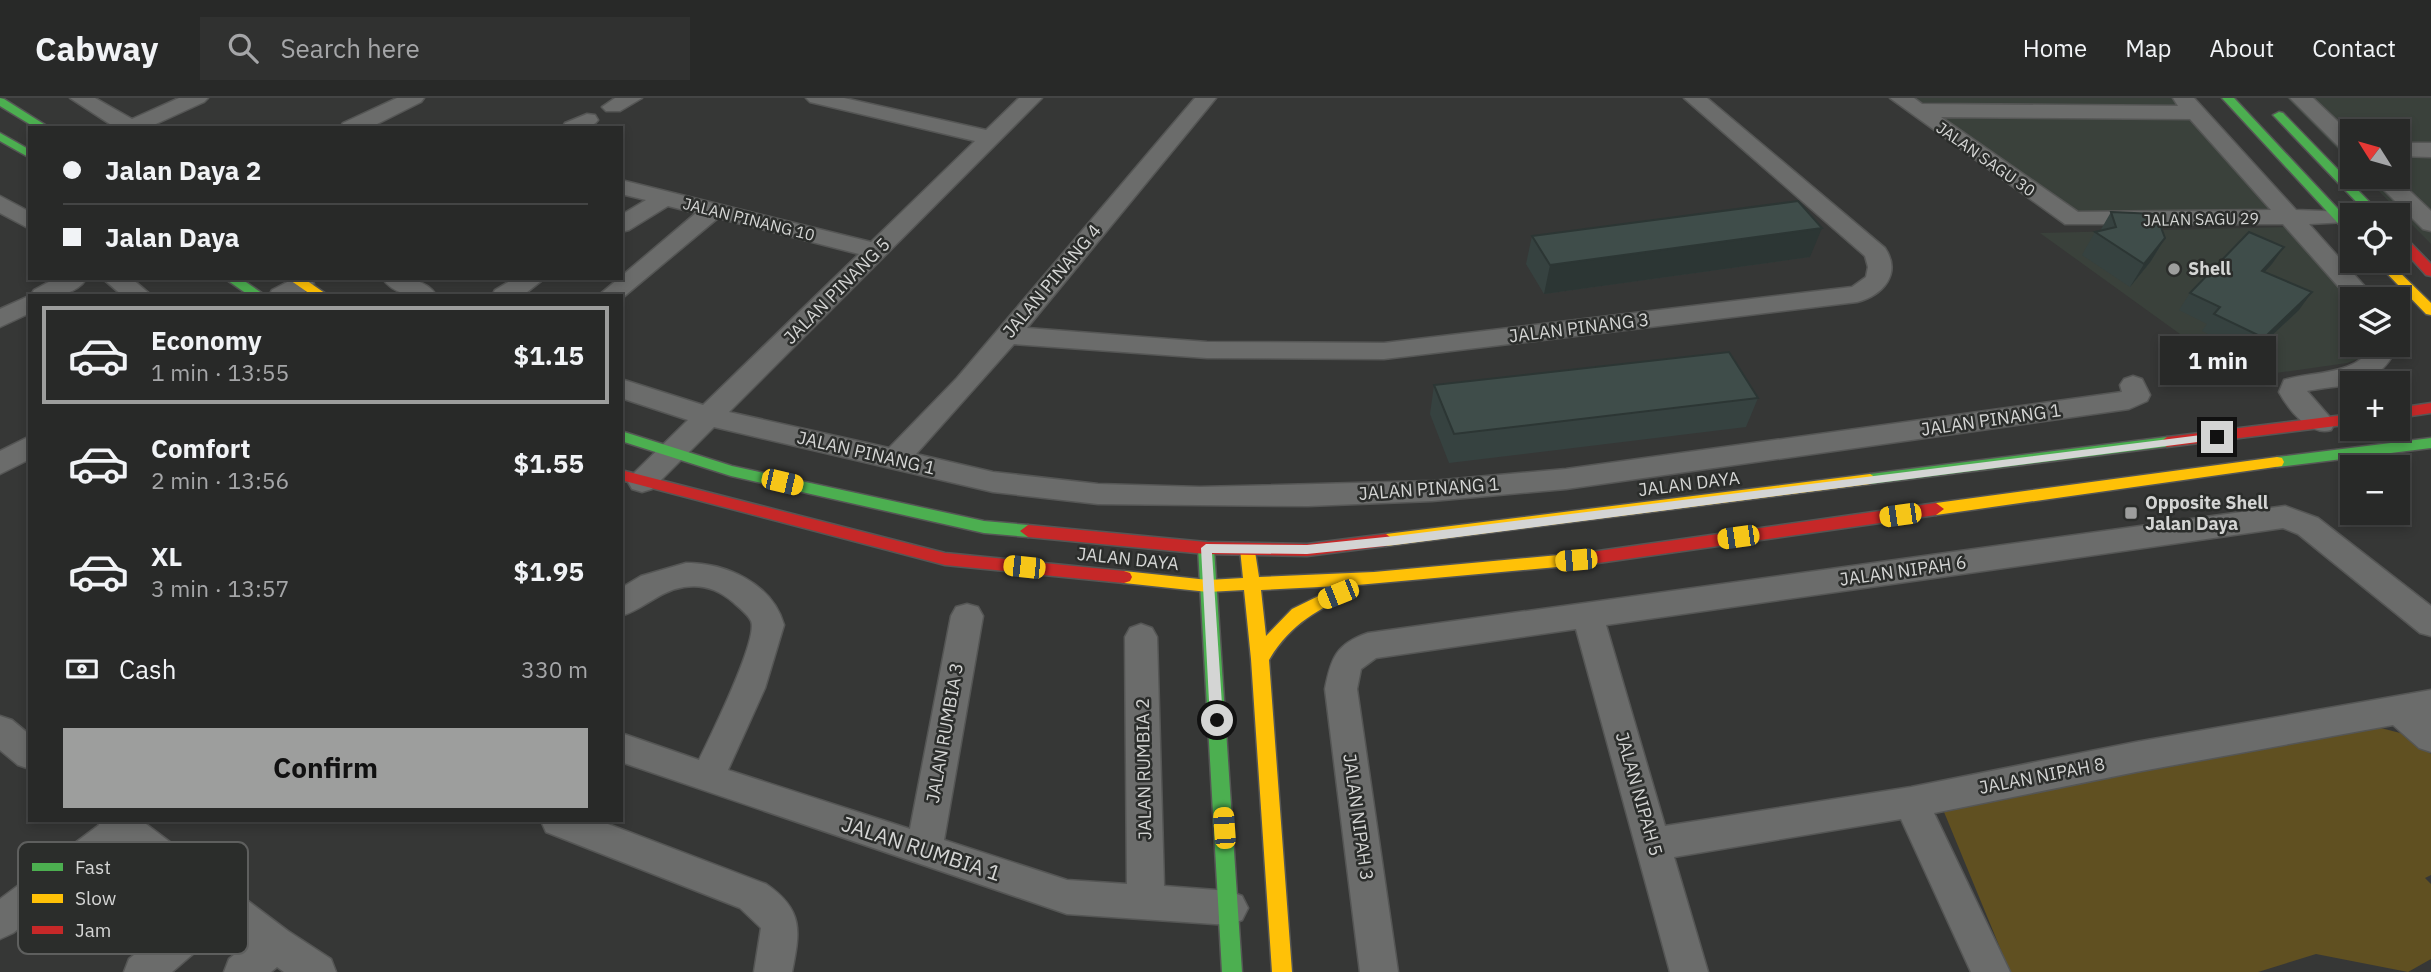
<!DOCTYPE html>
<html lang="en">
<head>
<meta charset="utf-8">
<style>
  :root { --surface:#282928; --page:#303130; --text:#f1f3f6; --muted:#a5a6a8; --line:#444545; --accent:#9d9e9d }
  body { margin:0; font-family:"IBM Plex Sans",sans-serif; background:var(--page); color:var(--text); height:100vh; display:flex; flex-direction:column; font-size:26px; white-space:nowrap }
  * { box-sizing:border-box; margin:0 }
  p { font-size:23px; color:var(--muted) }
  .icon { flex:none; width:38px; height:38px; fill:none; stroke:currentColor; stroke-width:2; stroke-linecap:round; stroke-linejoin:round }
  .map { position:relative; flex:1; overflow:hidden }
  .panel { position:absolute; left:28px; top:196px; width:595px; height:528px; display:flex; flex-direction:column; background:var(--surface); border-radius:0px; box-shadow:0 4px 10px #0003,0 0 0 2px var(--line) }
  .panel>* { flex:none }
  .guide { position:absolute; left:28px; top:28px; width:595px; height:154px; border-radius:0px; box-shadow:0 4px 10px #0003,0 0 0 2px var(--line); display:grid; align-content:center; height:154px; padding:0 35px; background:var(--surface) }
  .needle { width:46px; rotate:307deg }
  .controls { position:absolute; left:2340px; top:21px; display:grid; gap:14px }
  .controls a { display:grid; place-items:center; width:70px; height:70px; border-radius:0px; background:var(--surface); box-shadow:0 4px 10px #0003,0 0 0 2px var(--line); font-size:35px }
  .end { position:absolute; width:32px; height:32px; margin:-16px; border:9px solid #d4d5d4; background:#111; box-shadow:0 0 0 4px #111 }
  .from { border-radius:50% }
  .bubble { position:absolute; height:49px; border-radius:0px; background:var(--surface); box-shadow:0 4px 10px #0003,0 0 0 2px var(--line); font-size:23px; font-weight:700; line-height:49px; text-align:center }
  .car { position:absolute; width:21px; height:42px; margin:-21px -10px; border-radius:9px; box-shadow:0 0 5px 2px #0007; background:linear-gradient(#f5c518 24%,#345 0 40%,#f5c518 0 76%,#345 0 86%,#f5c518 0) }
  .guide b { display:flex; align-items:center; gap:24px; height:66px; font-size:26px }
  .guide b+b { border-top:2px solid var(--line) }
  .guide i { width:18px; height:18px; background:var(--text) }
  ul { padding:12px 0 0; list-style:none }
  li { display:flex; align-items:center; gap:21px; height:98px; margin:0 14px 10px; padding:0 21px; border:4px solid transparent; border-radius:0px }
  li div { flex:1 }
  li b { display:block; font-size:26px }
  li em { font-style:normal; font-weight:700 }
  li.active { border-color:var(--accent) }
  li>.icon { width:63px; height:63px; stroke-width:1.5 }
  .pay { display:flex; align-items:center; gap:18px; height:77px; padding:0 35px; font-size:26px }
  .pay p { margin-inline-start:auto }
  .button { display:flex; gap:14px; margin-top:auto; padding:14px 35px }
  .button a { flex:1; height:80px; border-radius:0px; background:var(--accent); color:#111; font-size:28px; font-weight:700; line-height:80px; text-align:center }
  header { display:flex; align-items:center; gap:42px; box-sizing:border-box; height:98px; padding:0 35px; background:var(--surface); border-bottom:2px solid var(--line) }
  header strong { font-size:33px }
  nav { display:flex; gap:38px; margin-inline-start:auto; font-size:24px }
  .search { width:490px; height:63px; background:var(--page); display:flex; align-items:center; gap:18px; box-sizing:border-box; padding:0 24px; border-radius:0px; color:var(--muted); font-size:26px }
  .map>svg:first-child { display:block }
</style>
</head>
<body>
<header>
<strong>Cabway</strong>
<div class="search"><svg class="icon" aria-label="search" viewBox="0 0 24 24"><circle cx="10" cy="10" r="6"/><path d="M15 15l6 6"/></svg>Search here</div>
<nav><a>Home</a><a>Map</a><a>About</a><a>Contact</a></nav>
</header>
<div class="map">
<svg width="2431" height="874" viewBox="0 0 2431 874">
  <rect width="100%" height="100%" fill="#363736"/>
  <path fill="#3a413b" d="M 1893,0 L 2189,0 L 2298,124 L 2072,125 Z
    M 2287,0 L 2431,0 L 2431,146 L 2365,79 L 2398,79 L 2398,33 L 2352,33 L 2352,66 Z
    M 2288,129 L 2355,201 L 2352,201 L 2352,247 L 2374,247 L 2366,258 L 2347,265 L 2241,280 L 2040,135 Z"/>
  <path fill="#605021" d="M 2377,629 L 2404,636 L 2431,656 L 2431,777 L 2425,780 L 2431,786 L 2431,861 L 2408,874 L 2316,856 L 2258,874 L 2010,874 L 1944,714 L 2070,684 Z"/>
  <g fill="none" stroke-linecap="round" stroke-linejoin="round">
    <g stroke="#555655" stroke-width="3">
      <path id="street" d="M 70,0 L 95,0 L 132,21 L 179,0 L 208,0 L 204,4 L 147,30 L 116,30 Z
        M 397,0 L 424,0 L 421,4 L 369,30 L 340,30 L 343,25 Z
        M 615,0 L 642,0 L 620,13 L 606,13 L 602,9 Z
        M 806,0 L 844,0 L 986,32 L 1019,0 L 1042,0 L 729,314 L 889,350 L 957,280 L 1195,0 L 1216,0 L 1027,230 L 1207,244 L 1384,245 L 1852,189 L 1866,179 L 1868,169 L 1865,158 L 1684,0 L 1707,0 L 1885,150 C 1902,176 1883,197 1857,204 L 1384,261 L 1207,260 L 1014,246 L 916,356 L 993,374 L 1098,386 L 1200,389 L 1432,383 L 1566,371 L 2122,294 L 2120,287 L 2124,281 L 2133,278 L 2142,281 L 2150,297 L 2147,303 L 2129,311 L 1566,391 L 1432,403 L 1308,408 L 1098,406 L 993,394 L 714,329 L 652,391 L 642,394 L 632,391 L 628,384 L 632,377 L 688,322 L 621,300 L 621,281 L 703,307 L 859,156 L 718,120 L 621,201 L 621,198 L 598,198 L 696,115 L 668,108 L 629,132 L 621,134 L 621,117 L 646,102 L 621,96 L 621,82 L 871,144 L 975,43 L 810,4 Z
        M 1890,0 L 1914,0 L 1922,6 L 2178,8 L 2173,0 L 2194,0 L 2296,112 L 2347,114 L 2351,119 L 2347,124 L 2309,126 L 2376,201 L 2352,201 L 2352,204 L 2283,126 L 2065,126 ZM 1941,19 L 2190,21 L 2271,112 L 2078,114 Z
        M 2290,0 L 2313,0 L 2352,37 L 2352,56 L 2344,54 Z
        M 587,16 L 595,17 L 598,22 C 590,33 575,30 562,30 L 565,25 Z
        M 2398,45 L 2431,45 L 2431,59 L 2398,58 Z
        M 2371,79 L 2395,79 L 2431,113 L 2431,133 L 2423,131 Z
        M 0,98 L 30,114 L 30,131 L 0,115 Z
        M 56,180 L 87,180 C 74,200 50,198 30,198 L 30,215 L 0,229 L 0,211 L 31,197 L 34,192 Z
        M 102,180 L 131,180 L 152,198 L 123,198 Z
        M 295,180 L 311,181 L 314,186 L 300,198 L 269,198 L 272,192 Z
        M 382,180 C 402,180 425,179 437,198 C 417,198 395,199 382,180 Z
        M 515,180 L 545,180 L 522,198 L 492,198 L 495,192 Z
        M 2372,247 L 2398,247 C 2379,291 2347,285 2307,293 L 2335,325 L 2331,332 C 2309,338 2289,312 2279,294 L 2284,282 C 2312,273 2358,278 2372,247 Z
        M 30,338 L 30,361 L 0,376 L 0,353 Z
        M 2285,408 L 2318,420 L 2431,508 L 2431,538 L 2420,535 L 2298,436 L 2283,430 L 1606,527 L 1665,728 L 1911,689 L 2136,644 L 2431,592 L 2431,654 L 2419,650 L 2393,627 L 2136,674 L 1934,715 L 2010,874 L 1971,874 L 1901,721 L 1674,759 L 1708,874 L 1670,874 L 1576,531 L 1376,560 L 1361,571 L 1357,591 L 1398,874 L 1360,874 L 1325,591 C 1331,560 1336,546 1368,535 Z
        M 686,465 C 726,465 772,485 784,527 L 765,590 L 728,672 L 910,731 L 951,518 L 956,509 L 967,506 L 978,509 L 983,518 L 944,742 L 1067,782 L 1127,786 L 1125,539 L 1130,530 L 1141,526 L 1152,530 L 1157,539 L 1164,788 L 1229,793 L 1242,798 L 1248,810 L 1242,822 L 1229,827 L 1067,816 L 621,664 L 621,635 L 699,662 C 709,641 759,541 751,523 C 748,516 738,509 733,504 C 718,491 703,486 684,489 C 659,493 644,511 621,518 L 621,490 L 641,478 Z
        M 0,618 L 12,622 L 30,637 L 30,671 L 18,667 L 0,652 Z
        M 97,723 L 142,723 L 288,833 L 331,861 L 336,874 L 284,874 L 277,869 L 271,874 L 224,874 L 229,861 L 246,847 L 224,829 L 172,874 L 124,874 L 129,861 L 195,807 L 123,750 L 13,835 L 0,841 L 0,801 L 99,727 Z
        M 541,723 L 600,723 L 766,786 C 804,812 800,833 792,874 L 754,874 L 761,830 L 740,810 L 546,734 Z"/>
    </g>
    <g stroke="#555655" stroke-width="3">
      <path id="fast" d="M 0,0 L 4,1 L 50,30 L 36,30 L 0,8 Z
        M 2222,0 L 2234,0 L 2352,126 L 2352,137 L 2348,136 Z
        M 2279,14 L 2283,15 L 2382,117 L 2369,117 L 2275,19 L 2273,17 Z
        M 0,35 L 30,52 L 30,60 L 0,43 Z
        M 224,180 L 240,180 L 266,198 L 250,198 Z
        M 621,333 L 732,368 L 984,423 L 1028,427 L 1036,433 L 1028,439 L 984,435 L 731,378 L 621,343 Z
        M 2167,339 L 2172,340 L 2174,344 L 2172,348 L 1870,386 L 1862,381 L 1870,376 Z
        M 2431,340 L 2431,350 L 2277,369 L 2270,364 L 2277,359 Z
        M 1206,444 L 1212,446 L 1214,450 L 1242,874 L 1222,874 L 1198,450 L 1200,446 Z"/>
    </g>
    <g stroke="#555655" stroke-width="3">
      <path id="slow" d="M 2375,163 L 2388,163 L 2431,205 L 2431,217 L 2426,216 Z
        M 287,180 L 303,180 L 329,198 L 313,198 Z
        M 2277,359 L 2282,360 L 2284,364 L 2282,368 L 1936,417 L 1928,411 L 1936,405 Z
        M 1870,376 L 1878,381 L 1870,386 L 1386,448 L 1378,442 L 1386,436 Z
        M 1248,445 L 1254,447 L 1259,479 L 1374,474 L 1591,454 L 1597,456 L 1599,460 L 1597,464 L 1591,466 L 1357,487 L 1356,494 C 1318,511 1290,526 1269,562 L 1292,874 L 1272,874 L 1251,561 L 1244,492 L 1208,494 L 1124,485 L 1118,483 L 1116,479 L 1118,475 L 1124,473 L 1208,482 L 1243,480 L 1240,451 L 1242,447 ZM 1339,488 L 1292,511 L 1266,538 L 1261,492 Z"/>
    </g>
    <g stroke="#555655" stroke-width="3">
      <path id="jam" d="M 2398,135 L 2402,136 L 2431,166 L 2431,178 L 2426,177 L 2398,146 Z
        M 2431,305 L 2431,315 L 2398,320 L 2398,310 Z
        M 2352,316 L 2352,326 L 2167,349 L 2160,344 L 2167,339 Z
        M 621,372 L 945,455 L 1124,473 L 1130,475 L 1132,479 L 1130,483 L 1124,485 L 945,467 L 621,382 Z
        M 1936,405 L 1944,411 L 1936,417 L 1591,466 L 1585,464 L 1583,460 L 1585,456 L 1591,454 Z
        M 1028,427 L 1206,444 L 1307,446 L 1386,436 L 1394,442 L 1386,448 L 1307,458 L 1206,456 L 1028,439 L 1020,433 Z"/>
    </g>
    <use href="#street" fill="#6b6c6b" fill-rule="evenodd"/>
    <use href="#fast" fill="#4caf50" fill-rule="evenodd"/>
    <use href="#slow" fill="#ffc107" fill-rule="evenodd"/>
    <use href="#jam" fill="#c62828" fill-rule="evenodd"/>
  </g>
  <path fill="#364240" d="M 2111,114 L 2165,140 L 2151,163 L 2130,189 L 2082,157 L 2095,134 L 2100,133 Z
    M 1532,138 L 1810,159 L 1544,196 L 1526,166 Z
    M 2272,166 L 2264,174 L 2299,212 L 2251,257 L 2202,233 L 2207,226 L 2179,212 L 2190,195 Z
    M 1434,287 L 1758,300 L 1746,329 L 1449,365 L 1430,316 Z"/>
  <path fill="#2c3634" d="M 1822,130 L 1810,159 L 1544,196 L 1550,167 Z
    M 2165,140 L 2151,163 L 2130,189 L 2144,166 Z
    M 2284,149 L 2272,166 L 2250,190 L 2262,173 Z
    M 2312,194 L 2299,212 L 2251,257 L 2264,240 Z"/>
  <path fill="#3f4d4a" stroke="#2c3634" stroke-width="2" d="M 1798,103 L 1822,130 L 1550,167 L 1532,138 Z
    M 2111,114 L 2156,116 L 2165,140 L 2144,166 L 2095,134 L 2116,129 Z
    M 2249,134 L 2284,149 L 2262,173 L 2312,194 L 2264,240 L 2214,216 L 2220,209 L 2190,195 Z
    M 1729,254 L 1758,300 L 1454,336 L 1434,287 Z"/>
  <path fill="#d4d5d4" d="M 2217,335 L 2221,336 L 2221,341 L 1395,447 L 1307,456 L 1212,455 L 1223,622 L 1217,628 L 1210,622 L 1201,450 L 1206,446 L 1307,447 L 1395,438 Z"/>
  <g fill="#9d9e9d" stroke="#2b2d2b" stroke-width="2.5">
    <circle cx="2174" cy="171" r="7"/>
    <rect x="2124" y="408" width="14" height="14" rx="3.5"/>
  </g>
  <g text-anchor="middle" stroke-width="5" stroke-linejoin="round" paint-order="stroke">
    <g font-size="16" fill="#d4d5d4" stroke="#2b2d2b">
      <text transform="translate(1986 61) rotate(35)" y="6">JALAN SAGU 30</text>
      <text transform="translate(749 121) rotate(14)" y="6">JALAN PINANG 10</text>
      <text transform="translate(2201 121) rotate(-1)" y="6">JALAN SAGU 29</text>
    </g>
    <g font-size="18" font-weight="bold" fill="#d4d5d4" stroke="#2b2d2b" text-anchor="start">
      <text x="2188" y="177">Shell</text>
      <text x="2145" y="411">Opposite Shell<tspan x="2145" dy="21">Jalan Daya</tspan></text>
    </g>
    <g font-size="18" fill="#d4d5d4" stroke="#2b2d2b">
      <text transform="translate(1052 183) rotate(-50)" y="6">JALAN PINANG 4</text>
      <text transform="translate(837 193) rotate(-45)" y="6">JALAN PINANG 5</text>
      <text transform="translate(1579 230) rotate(-7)" y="6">JALAN PINANG 3</text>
      <text transform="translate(1991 322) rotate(-8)" y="6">JALAN PINANG 1</text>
      <text transform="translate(866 355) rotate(13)" y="6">JALAN PINANG 1</text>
      <text transform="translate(1689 386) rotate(-7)" y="6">JALAN DAYA</text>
      <text transform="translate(1429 391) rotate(-4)" y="6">JALAN PINANG 1</text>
      <text transform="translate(1128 461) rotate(6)" y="6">JALAN DAYA</text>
      <text transform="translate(1903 473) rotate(-8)" y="6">JALAN NIPAH 6</text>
      <text transform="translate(945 635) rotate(-80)" y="6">JALAN RUMBIA 3</text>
      <text transform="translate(1144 671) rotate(-91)" y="6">JALAN RUMBIA 2</text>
      <text transform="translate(2042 678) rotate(-11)" y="6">JALAN NIPAH 8</text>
      <text transform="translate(1639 696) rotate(74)" y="6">JALAN NIPAH 5</text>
      <text transform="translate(1358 719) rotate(82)" y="6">JALAN NIPAH 3</text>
    </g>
    <g font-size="21" fill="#d4d5d4" stroke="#2b2d2b">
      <text transform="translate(921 751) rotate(18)" y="7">JALAN RUMBIA 1</text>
    </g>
  </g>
  <rect x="18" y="744" width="230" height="112" rx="10" fill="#2b2d2b" stroke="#5e5f5e" stroke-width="2"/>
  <rect x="32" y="765" width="31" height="8" fill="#4caf50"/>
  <rect x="32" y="796" width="31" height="9" fill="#ffc107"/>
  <rect x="32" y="828" width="31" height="8" fill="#c62828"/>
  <g font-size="19" fill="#d4d5d4">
    <text x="75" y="776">Fast</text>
    <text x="75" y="807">Slow</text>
    <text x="75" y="839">Jam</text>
  </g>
</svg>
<div class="controls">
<a><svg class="needle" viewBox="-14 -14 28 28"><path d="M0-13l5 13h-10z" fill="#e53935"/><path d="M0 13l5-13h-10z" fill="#a5a6a8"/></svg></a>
<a><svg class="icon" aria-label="locate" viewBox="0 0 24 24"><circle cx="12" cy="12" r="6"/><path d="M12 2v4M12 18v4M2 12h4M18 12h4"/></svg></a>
<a><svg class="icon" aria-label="layers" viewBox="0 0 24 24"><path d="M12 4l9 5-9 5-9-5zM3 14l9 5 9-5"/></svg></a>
<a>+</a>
<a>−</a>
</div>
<i class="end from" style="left:1217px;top:622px"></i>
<i class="end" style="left:2217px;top:339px"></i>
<div class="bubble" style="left:2160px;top:238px;width:116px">1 min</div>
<i class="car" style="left:782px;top:384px;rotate:103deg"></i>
<i class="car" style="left:1900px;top:417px;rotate:262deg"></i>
<i class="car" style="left:1738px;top:439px;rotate:262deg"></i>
<i class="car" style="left:1576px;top:462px;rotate:265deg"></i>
<i class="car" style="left:1024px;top:469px;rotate:276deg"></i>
<i class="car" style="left:1338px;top:496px;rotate:248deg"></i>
<i class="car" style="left:1224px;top:730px;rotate:356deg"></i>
<div class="guide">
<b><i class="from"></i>Jalan Daya 2</b>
<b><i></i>Jalan Daya</b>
</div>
<section class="panel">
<ul>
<li class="active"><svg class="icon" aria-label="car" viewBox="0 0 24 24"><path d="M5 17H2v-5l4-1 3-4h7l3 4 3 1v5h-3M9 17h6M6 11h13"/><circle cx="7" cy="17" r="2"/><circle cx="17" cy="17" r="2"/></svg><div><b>Economy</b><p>1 min · 13:55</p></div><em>$1.15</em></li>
<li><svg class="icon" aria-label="car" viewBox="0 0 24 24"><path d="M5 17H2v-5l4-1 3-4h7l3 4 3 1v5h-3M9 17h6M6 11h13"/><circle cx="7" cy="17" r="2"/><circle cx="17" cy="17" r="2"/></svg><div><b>Comfort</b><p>2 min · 13:56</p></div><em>$1.55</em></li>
<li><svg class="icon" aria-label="car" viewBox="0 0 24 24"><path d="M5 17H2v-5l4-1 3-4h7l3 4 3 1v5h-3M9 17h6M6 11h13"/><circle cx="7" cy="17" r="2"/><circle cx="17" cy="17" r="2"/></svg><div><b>XL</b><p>3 min · 13:57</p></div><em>$1.95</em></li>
</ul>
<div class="pay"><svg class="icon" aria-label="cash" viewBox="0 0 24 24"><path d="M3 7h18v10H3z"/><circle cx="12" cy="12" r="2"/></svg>Cash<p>330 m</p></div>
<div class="button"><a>Confirm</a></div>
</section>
</div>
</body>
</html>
